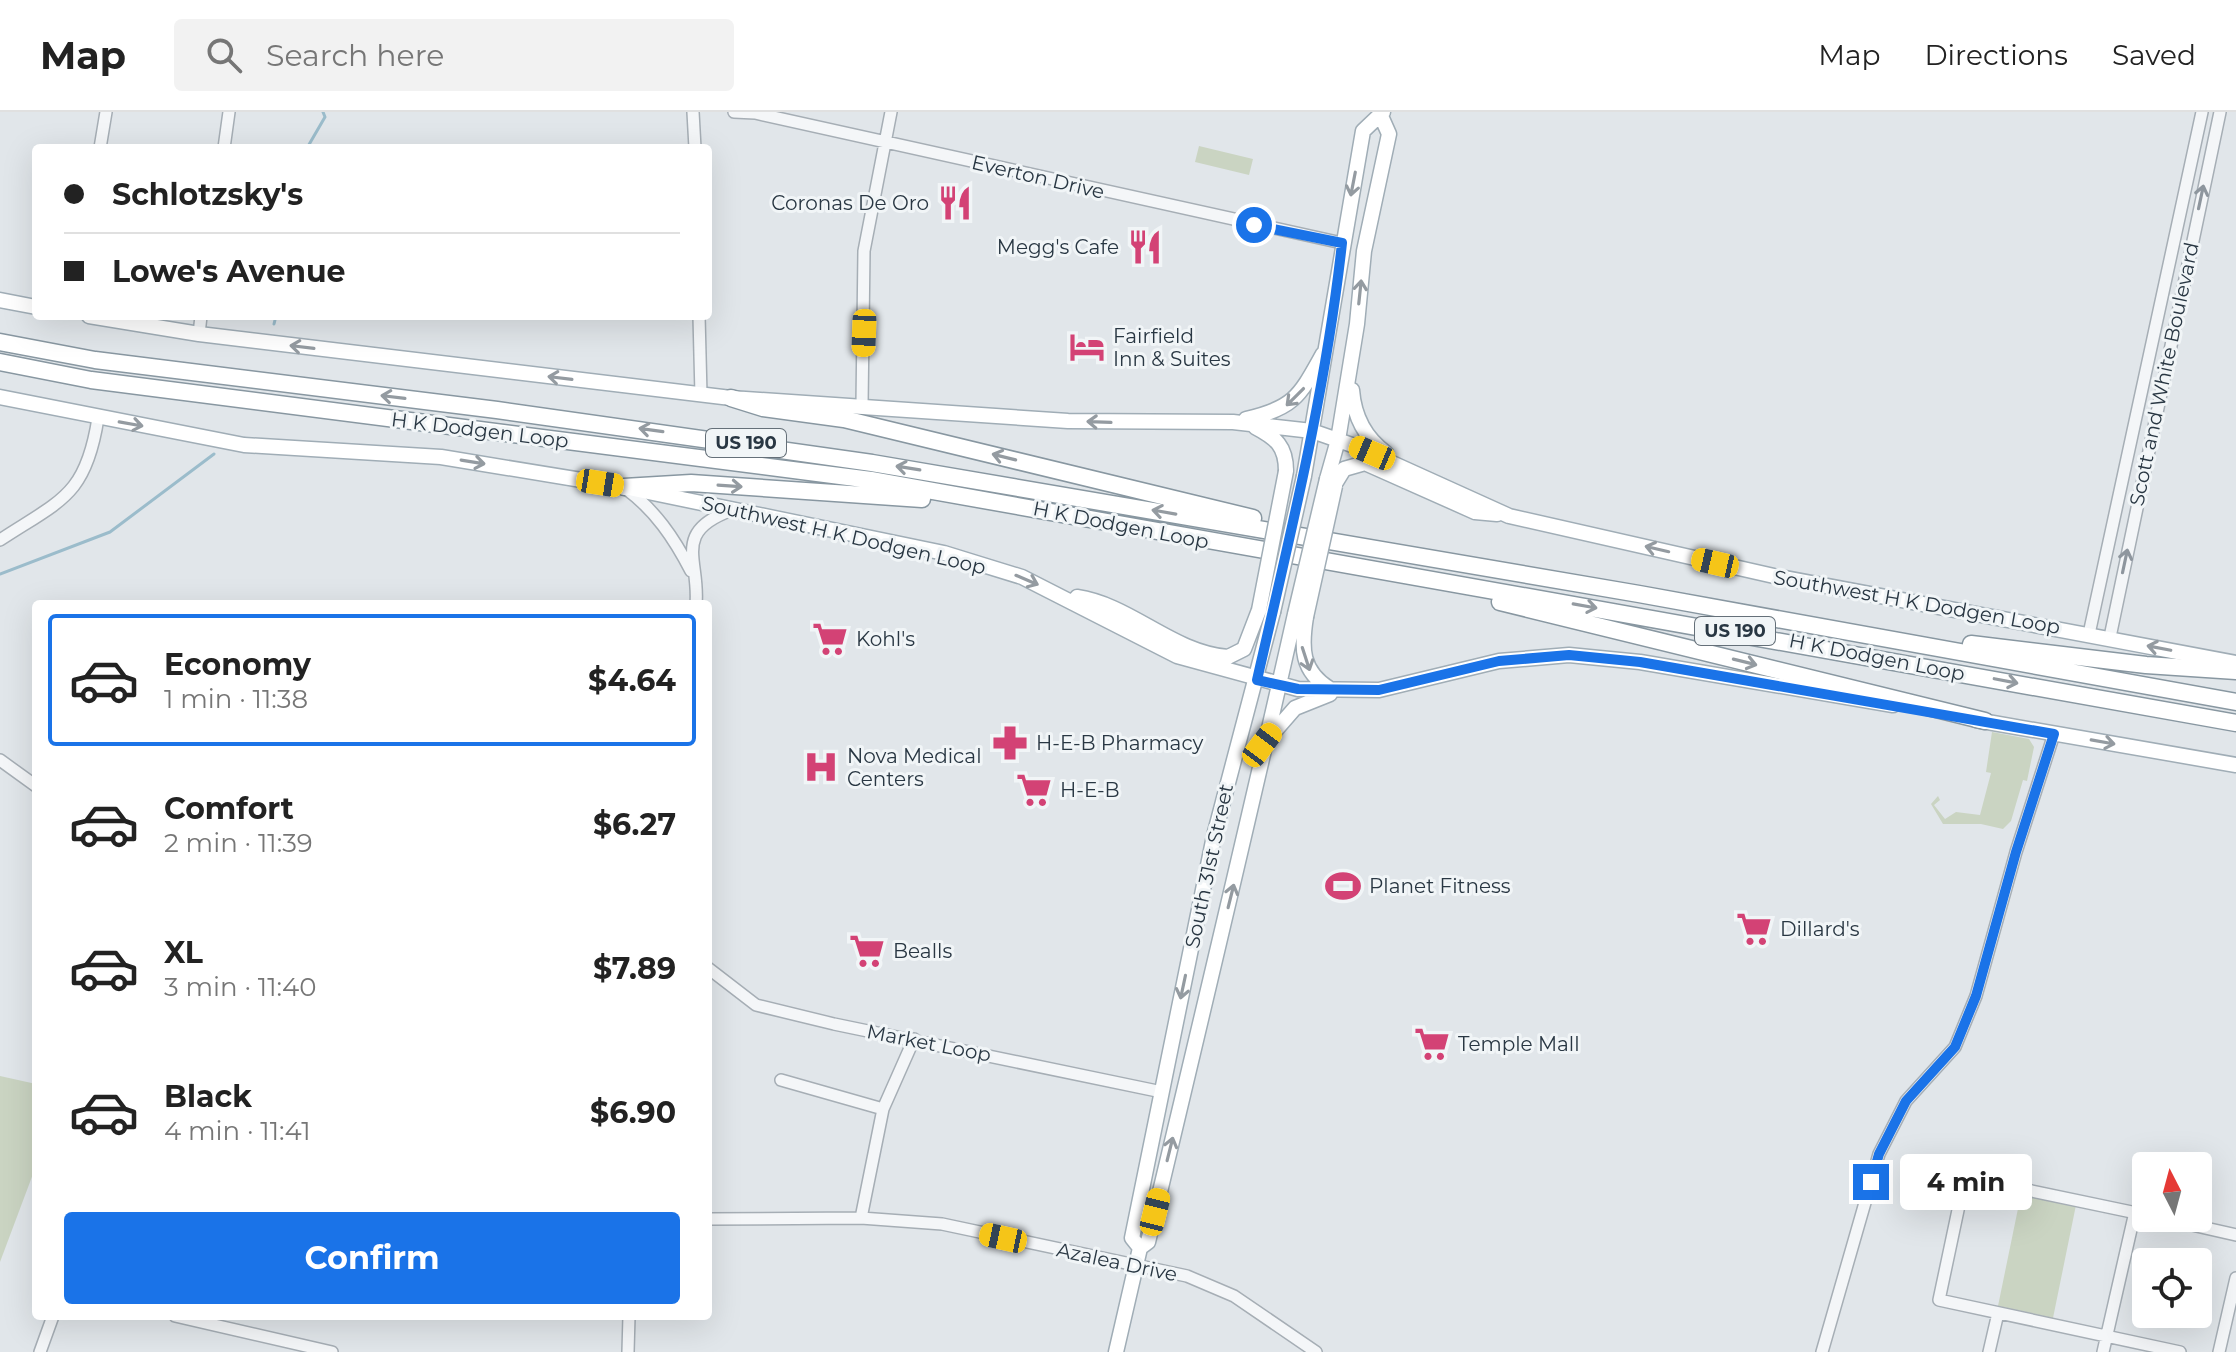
<!DOCTYPE html>
<html lang="en">
<head>
<meta charset="utf-8">
<style>
  :root { --surface:#fff; --page:#f2f2f2; --text:#222; --muted:#767676; --line:#e0e0e0; --accent:#1a73e8 }
  body { margin:0; font-family:Montserrat,sans-serif; background:var(--page); color:var(--text); height:100vh; display:flex; flex-direction:column; font-size:30px; white-space:nowrap }
  * { box-sizing:border-box; margin:0 }
  p { font-size:26px; color:var(--muted) }
  .icon { flex:none; width:44px; height:44px; fill:none; stroke:currentColor; stroke-width:2; stroke-linecap:round; stroke-linejoin:round }
  .map { position:relative; flex:1; overflow:hidden }
  .side { position:absolute; left:32px; top:488px; width:680px; height:720px; display:flex; flex-direction:column; background:var(--surface); border-radius:8px; box-shadow:0 8px 32px #0002 }
  .side>* { flex:none }
  .hud { position:absolute; left:32px; top:32px; width:680px; height:176px; border-radius:8px; box-shadow:0 8px 32px #0002; display:grid; align-content:center; height:176px; padding:0 32px; background:var(--surface) }
  .needle { width:52px; rotate:354deg }
  .buttons { position:absolute; left:2132px; top:1040px; display:grid; gap:16px }
  .buttons a { display:grid; place-items:center; width:80px; height:80px; border-radius:8px; background:var(--surface); box-shadow:0 8px 32px #0002; font-size:40px }
  .end { position:absolute; width:36px; height:36px; margin:-18px; border:10px solid #1a73e8; background:#fff; box-shadow:0 0 0 4px #fff }
  .from { border-radius:50% }
  .bubble { position:absolute; height:56px; border-radius:8px; background:var(--surface); box-shadow:0 8px 32px #0002; font-size:26px; font-weight:700; line-height:56px; text-align:center }
  .car { position:absolute; width:24px; height:48px; margin:-24px -12px; border-radius:10px; box-shadow:0 0 6px 2px #0007; background:linear-gradient(#f5c518 24%,#345 0 40%,#f5c518 0 76%,#345 0 86%,#f5c518 0) }
  .hud b { display:flex; align-items:center; gap:28px; height:76px; font-size:30px }
  .hud b+b { border-top:2px solid var(--line) }
  .hud i { width:20px; height:20px; background:var(--text) }
  ul { padding:14px 0 0; list-style:none }
  li { display:flex; align-items:center; gap:24px; height:132px; margin:0 16px 12px; padding:0 16px; border:4px solid transparent; border-radius:8px }
  li div { flex:1 }
  li b { display:block; font-size:30px }
  li em { font-style:normal; font-weight:700 }
  li.on { border-color:var(--accent) }
  li>.icon { width:72px; height:72px; stroke-width:1.5 }
  .button { display:flex; gap:16px; margin-top:auto; padding:16px 32px }
  .button a { flex:1; height:92px; border-radius:8px; background:var(--accent); color:#fff; font-size:32px; font-weight:700; line-height:92px; text-align:center }
  header { display:flex; align-items:center; gap:48px; box-sizing:border-box; height:112px; padding:0 40px; background:var(--surface); border-bottom:2px solid var(--line) }
  header strong { font-size:38px }
  nav { display:flex; gap:44px; margin-inline-start:auto; font-size:28px }
  .search { width:560px; height:72px; background:var(--page); display:flex; align-items:center; gap:20px; box-sizing:border-box; padding:0 28px; border-radius:8px; color:var(--muted); font-size:30px }
  .map>svg:first-child { display:block }
</style>
</head>
<body>
<header>
<strong>Map</strong>
<div class="search"><svg class="icon" aria-label="search" viewBox="0 0 24 24"><circle cx="10" cy="10" r="6"/><path d="M15 15l6 6"/></svg>Search here</div>
<nav><a>Map</a><a>Directions</a><a>Saved</a></nav>
</header>
<div class="map">
<svg width="2236" height="1240" viewBox="0 0 2236 1240">
  <rect width="100%" height="100%" fill="#e1e6ea"/>
  <path fill="#cad4c2" d="M 1199,34 L 1253,47 L 1249,63 L 1195,50 Z
    M 1992,620 L 2029,627 L 2034,635 L 2027,669 L 2023,668 L 2011,709 L 2003,717 L 1981,712 L 1943,712 L 1931,692 L 1938,684 L 1940,688 L 1934,693 L 1945,707 L 1956,700 L 1980,703 L 1991,661 L 1986,660 Z
    M 0,964 L 36,972 L 36,1054 L 0,1150 Z
    M 2021,1082 L 2076,1093 L 2053,1206 L 1998,1194 Z"/>
  <g fill="none" stroke-linecap="round" stroke-linejoin="round">
    <path stroke="#9bbccb" stroke-width="3" d="M 307,36 L 325,5 L 323,0
      M 274,212 L 276,204
      M 0,462 L 110,420 L 214,342"/>
    <g stroke="#a6aeb5" stroke-width="14">
      <path id="minor" d="M 693,0 L 695,36
        M 734,0 L 755,1 L 1342,131
        M 100,36 L 106,0
        M 224,36 L 229,0
        M 699,204 L 701,283
        M 199,222 L 201,204
        M 862,293 L 864,139 L 891,0
        M 625,376 C 655,398 674,426 691,459
        M 0,428 C 61,388 86,384 98,306
        M 696,492 C 700,448 671,420 732,398
        M 2089,522 L 2202,0
        M 2110,525 L 2220,0
        M 0,648 L 36,674
        M 708,856 L 756,893 L 834,912 L 1162,980
        M 781,968 L 883,997
        M 2146,1103 L 1965,1065 L 1939,1188 L 2180,1240
        M 861,1106 L 883,997 L 914,927
        M 2161,1106 L 2236,1123
        M 708,1107 L 861,1106 L 942,1112 L 1187,1164 L 1234,1184 L 1316,1240
        M 175,1204 L 332,1240
        M 40,1240 L 53,1204
        M 628,1240 L 629,1204
        M 1822,1240 L 1879,1042 L 1906,989 L 1955,935 L 1976,884 L 2016,740 L 2054,622
        M 1989,1240 L 1998,1201
        M 2103,1240 L 2135,1100
        M 2219,1240 L 2236,1166"/>
    </g>
    <g stroke="#a0adb6" stroke-width="17">
      <path id="major" d="M 0,188 L 36,195
        M 89,204 L 199,222 L 731,286 L 1068,309 L 1233,310 L 1312,319 L 1352,333 L 1509,404 L 1774,464 L 2236,551
        M 1352,278 C 1354,304 1364,325 1386,341
        M 0,285 L 244,333 L 441,345 L 624,375 L 944,441 L 1022,465 L 1177,544 L 1298,577 L 1379,578 L 1499,549 L 1569,543 L 1640,550 L 1893,593
        M 1246,307 C 1295,296 1300,283 1323,242
        M 1255,315 C 1276,326 1286,334 1286,359
        M 1304,364 L 1363,19 L 1383,0
        M 1327,367 L 1338,328 L 1357,212 L 1364,139 L 1389,22 L 1381,4
        M 1336,370 L 1344,357 L 1365,351 L 1475,400 L 1497,402
        M 1077,485 C 1131,493 1173,541 1228,545 L 1244,537 L 1259,498
        M 1306,505 C 1301,536 1301,559 1330,577
        M 1976,608 L 2236,653
        M 1268,627 L 1295,596 L 1330,582
        M 1140,1136 L 1132,1126 L 1214,724 L 1273,500
        M 1116,1240 L 1140,1136 L 1148,1130 C 1198,921 1248,712 1295,502"/>
    </g>
    <g stroke="#8897a1" stroke-width="19">
      <path id="highway" d="M 0,230 L 95,248 L 497,298 L 872,351 L 1639,482 L 2236,590
        M 0,250 L 91,268 L 871,368 L 2236,611
        M 731,286 L 763,296 L 844,307 L 1253,406
        M 624,375 L 691,371 L 922,387
        M 1500,490 L 1985,609
        M 1971,532 L 2146,553 L 2236,559"/>
    </g>
    <use href="#minor" stroke="#f4f6f8" stroke-width="11"/>
    <use href="#major" stroke="#fff" stroke-width="14"/>
    <use href="#highway" stroke="#fff" stroke-width="16"/>
    <g stroke="#a0adb6" stroke-width="17" stroke-linecap="butt">
      <path id="major-bridge" d="M 1259,498 L 1286,359
        M 1273,500 L 1304,364
        M 1295,502 L 1327,367
        M 1306,505 L 1335,374"/>
    </g>
    <use href="#major-bridge" stroke="#fff" stroke-width="14"/>
  </g>
  <defs><path id="oneway-shaft" d="M-6 0H5M1.5-3L5.5 0L1.5 3" fill="none" stroke-width="1.6" stroke-linecap="round" stroke-linejoin="round" transform="scale(2)"/></defs>
  <g stroke="#949ba1">
    <use href="#oneway-shaft" transform="translate(1353 72) rotate(101)"/>
    <use href="#oneway-shaft" transform="translate(1360 180) rotate(-84)"/>
    <use href="#oneway-shaft" transform="translate(302 235) rotate(-173)"/>
    <use href="#oneway-shaft" transform="translate(560 266) rotate(-173)"/>
    <use href="#oneway-shaft" transform="translate(393 285) rotate(-173)"/>
    <use href="#oneway-shaft" transform="translate(1295 285) rotate(135)"/>
    <use href="#oneway-shaft" transform="translate(1099 310) rotate(-178)"/>
    <use href="#oneway-shaft" transform="translate(131 312) rotate(10)"/>
    <use href="#oneway-shaft" transform="translate(651 318) rotate(-172)"/>
    <use href="#oneway-shaft" transform="translate(1004 345) rotate(-166)"/>
    <use href="#oneway-shaft" transform="translate(473 350) rotate(9)"/>
    <use href="#oneway-shaft" transform="translate(908 356) rotate(-171)"/>
    <use href="#oneway-shaft" transform="translate(730 374) rotate(4)"/>
    <use href="#oneway-shaft" transform="translate(1164 400) rotate(-170)"/>
    <use href="#oneway-shaft" transform="translate(1657 437) rotate(-167)"/>
    <use href="#oneway-shaft" transform="translate(1027 468) rotate(23)"/>
    <use href="#oneway-shaft" transform="translate(1585 494) rotate(10)"/>
    <use href="#oneway-shaft" transform="translate(2159 536) rotate(-169)"/>
    <use href="#oneway-shaft" transform="translate(1306 547) rotate(72)"/>
    <use href="#oneway-shaft" transform="translate(1745 550) rotate(14)"/>
    <use href="#oneway-shaft" transform="translate(2006 569) rotate(11)"/>
    <use href="#oneway-shaft" transform="translate(2103 630) rotate(10)"/>
    <use href="#oneway-shaft" transform="translate(1231 784) rotate(-76)"/>
    <use href="#oneway-shaft" transform="translate(1183 875) rotate(102)"/>
    <use href="#oneway-shaft" transform="translate(1170 1037) rotate(-76)"/>
  </g>
  <g stroke="#8e969e">
    <use href="#oneway-shaft" transform="translate(2201 85) rotate(-78)"/>
    <use href="#oneway-shaft" transform="translate(2125 449) rotate(-78)"/>
  </g>
  <g fill="none" stroke-linecap="round" stroke-linejoin="round">
    <path stroke="#1a73e8" stroke-width="10" d="M 1254,113 L 1342,131 C 1326,279 1290,423 1257,568 L 1298,577 L 1379,578 L 1499,549 L 1569,543 L 1640,550 L 2054,622 L 2016,740 L 1976,884 L 1955,935 L 1906,989 L 1879,1042 L 1871,1070"/>
  </g>
  <defs>
    <g id="restaurant-bare" transform="scale(2.76)"><path d="M-5-6h1v4h1v-4h1v4h1v-4h1v5L-1.5 .5V6h-2V.5L-5-1ZM5-6V6H3V1.5H1.5Q1.5-4 5-6Z" fill="#d34275" stroke="#f1f5f7" stroke-width="2.5" paint-order="stroke"/></g>
    <g id="hotel-bare" transform="scale(2.76)"><path d="M-6-4.5h1.5V1H6V5H4.5V3h-9V5H-6ZM-4 0a1.8 1.8 0 1 1 3.6 0ZM.5 0V-2.5h3Q6-2.5 6 0Z" fill="#d34275" stroke="#f1f5f7" stroke-width="2.5" paint-order="stroke"/></g>
    <g id="supermarket-bare" transform="scale(2.76)"><path d="M-6-5.5h2.5l.6 2H6L4.5 2H-2.5L-4.4-4H-6ZM-1.5 3.2a1.3 1.3 0 1 0 .1 0ZM3 3.2a1.3 1.3 0 1 0 .1 0Z" fill="#d34275" stroke="#f1f5f7" stroke-width="2.5" paint-order="stroke"/></g>
    <g id="pharmacy-bare" transform="scale(2.76)"><path d="M-2-6h4v4h4v4h-4v4h-4v-4h-4v-4h4Z" fill="#d34275" stroke="#f1f5f7" stroke-width="2.5" paint-order="stroke"/></g>
    <g id="hospital-bare" transform="scale(2.76)"><path d="M-5-5h3v3.5h4V-5h3V5h-3V1.5h-4V5h-3Z" fill="#d34275" stroke="#f1f5f7" stroke-width="2.5" paint-order="stroke"/></g>
    <g id="stadium-bare" transform="scale(2.76)"><path d="M0-5a6.5 5 0 1 0 0 10a6.5 5 0 1 0 0-10ZM-3.5-1.8h7v3.6h-7Z" fill="#d34275" stroke="#f1f5f7" stroke-width="2.5" paint-order="stroke"/></g>
  </defs>
  <g fill-rule="evenodd">
    <use href="#restaurant-bare" x="955" y="91"/>
    <use href="#restaurant-bare" x="1145" y="135"/>
    <use href="#hotel-bare" x="1087" y="235"/>
    <use href="#supermarket-bare" x="830" y="527"/>
    <use href="#pharmacy-bare" x="1010" y="631"/>
    <use href="#hospital-bare" x="821" y="655"/>
    <use href="#supermarket-bare" x="1034" y="678"/>
    <use href="#stadium-bare" x="1343" y="774"/>
    <use href="#supermarket-bare" x="1754" y="817"/>
    <use href="#supermarket-bare" x="867" y="839"/>
    <use href="#supermarket-bare" x="1432" y="932"/>
  </g>
  <g text-anchor="middle" stroke-width="6" stroke-linejoin="round" paint-order="stroke">
    <g fill="#f1f5f7" stroke="#657079" stroke-width="2">
      <rect x="706" y="317" width="80" height="28" rx="6"/>
      <rect x="1695" y="505" width="80" height="28" rx="6"/>
    </g>
    <g font-size="18" font-weight="bold" fill="#293743">
      <text x="746" y="337">US 190</text>
      <text x="1735" y="525">US 190</text>
    </g>
    <g font-size="20" fill="#293743" stroke="#f1f5f7">
      <text transform="translate(1038 65) rotate(13)" y="7">Everton Drive</text>
      <text transform="translate(2164 262) rotate(-78)" y="7">Scott and White Boulevard</text>
      <text transform="translate(480 318) rotate(7)" y="7">H K Dodgen Loop</text>
      <text transform="translate(1121 413) rotate(11)" y="7">H K Dodgen Loop</text>
      <text transform="translate(844 423) rotate(13)" y="7">Southwest H K Dodgen Loop</text>
      <text transform="translate(1917 490) rotate(10)" y="7">Southwest H K Dodgen Loop</text>
      <text transform="translate(1877 545) rotate(11)" y="7">H K Dodgen Loop</text>
      <text transform="translate(1209 754) rotate(-78)" y="7">South 31st Street</text>
      <text transform="translate(929 931) rotate(11)" y="7">Market Loop</text>
      <text transform="translate(1117 1150) rotate(12)" y="7">Azalea Drive</text>
    </g>
    <g font-size="20" fill="#293743" stroke="#f1f5f7" text-anchor="start">
      <text x="929" y="98" text-anchor="end">Coronas De Oro</text>
      <text x="1119" y="142" text-anchor="end">Megg's Cafe</text>
      <text x="1113" y="231">Fairfield<tspan x="1113" dy="23">Inn &amp; Suites</tspan></text>
      <text x="856" y="534">Kohl's</text>
      <text x="1036" y="638">H-E-B Pharmacy</text>
      <text x="847" y="651">Nova Medical<tspan x="847" dy="23">Centers</tspan></text>
      <text x="1060" y="685">H-E-B</text>
      <text x="1369" y="781">Planet Fitness</text>
      <text x="1780" y="824">Dillard's</text>
      <text x="893" y="846">Bealls</text>
      <text x="1458" y="939">Temple Mall</text>
    </g>
  </g>
</svg>
<div class="buttons">
<a><svg class="needle" viewBox="-14 -14 28 28"><path d="M0-13l5 13h-10z" fill="#e53935"/><path d="M0 13l5-13h-10z" fill="#767676"/></svg></a>
<a><svg class="icon" aria-label="locate" viewBox="0 0 24 24"><circle cx="12" cy="12" r="6"/><path d="M12 2v4M12 18v4M2 12h4M18 12h4"/></svg></a>
</div>
<i class="end from" style="left:1254px;top:113px"></i>
<i class="end" style="left:1871px;top:1070px"></i>
<div class="bubble" style="left:1900px;top:1042px;width:132px">4 min</div>
<i class="car" style="left:864px;top:221px;rotate:182deg"></i>
<i class="car" style="left:1372px;top:341px;rotate:293deg"></i>
<i class="car" style="left:600px;top:371px;rotate:99deg"></i>
<i class="car" style="left:1715px;top:451px;rotate:283deg"></i>
<i class="car" style="left:1262px;top:633px;rotate:37deg"></i>
<i class="car" style="left:1155px;top:1100px;rotate:14deg"></i>
<i class="car" style="left:1003px;top:1126px;rotate:282deg"></i>
<div class="hud">
<b><i class="from"></i>Schlotzsky's</b>
<b><i></i>Lowe's Avenue</b>
</div>
<section class="side">
<ul>
<li class="on"><svg class="icon" aria-label="car" viewBox="0 0 24 24"><path d="M5 17H2v-5l4-1 3-4h7l3 4 3 1v5h-3M9 17h6M6 11h13"/><circle cx="7" cy="17" r="2"/><circle cx="17" cy="17" r="2"/></svg><div><b>Economy</b><p>1 min · 11:38</p></div><em>$4.64</em></li>
<li><svg class="icon" aria-label="car" viewBox="0 0 24 24"><path d="M5 17H2v-5l4-1 3-4h7l3 4 3 1v5h-3M9 17h6M6 11h13"/><circle cx="7" cy="17" r="2"/><circle cx="17" cy="17" r="2"/></svg><div><b>Comfort</b><p>2 min · 11:39</p></div><em>$6.27</em></li>
<li><svg class="icon" aria-label="car" viewBox="0 0 24 24"><path d="M5 17H2v-5l4-1 3-4h7l3 4 3 1v5h-3M9 17h6M6 11h13"/><circle cx="7" cy="17" r="2"/><circle cx="17" cy="17" r="2"/></svg><div><b>XL</b><p>3 min · 11:40</p></div><em>$7.89</em></li>
<li><svg class="icon" aria-label="car" viewBox="0 0 24 24"><path d="M5 17H2v-5l4-1 3-4h7l3 4 3 1v5h-3M9 17h6M6 11h13"/><circle cx="7" cy="17" r="2"/><circle cx="17" cy="17" r="2"/></svg><div><b>Black</b><p>4 min · 11:41</p></div><em>$6.90</em></li>
</ul>
<div class="button"><a>Confirm</a></div>
</section>
</div>
</body>
</html>
